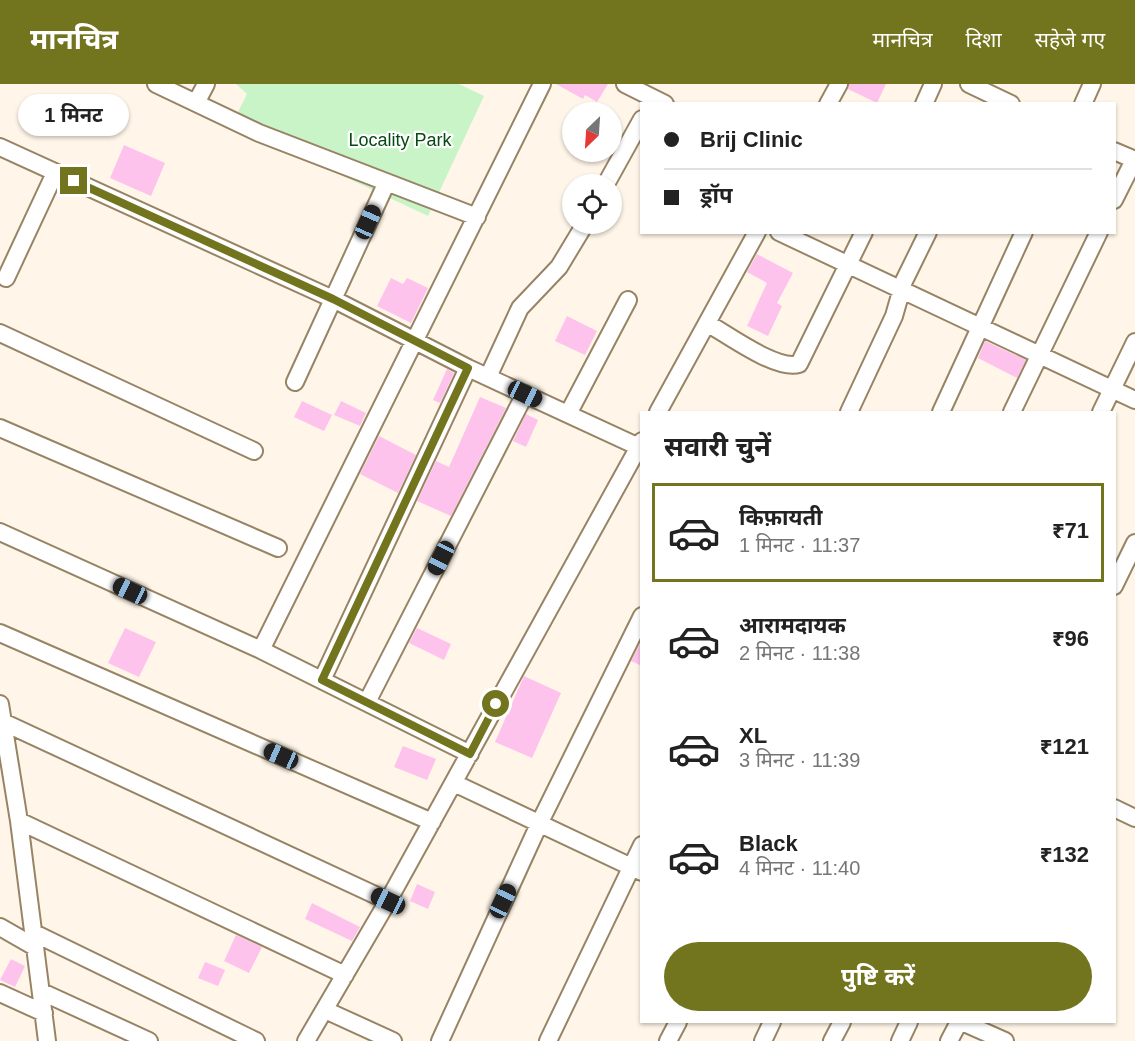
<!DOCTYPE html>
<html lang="hi">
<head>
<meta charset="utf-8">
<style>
  :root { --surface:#fff; --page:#f6f6f6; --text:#222; --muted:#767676; --line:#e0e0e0; --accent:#72751d }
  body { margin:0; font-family:Arial,"Noto Sans Devanagari",sans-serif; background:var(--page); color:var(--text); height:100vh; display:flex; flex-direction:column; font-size:22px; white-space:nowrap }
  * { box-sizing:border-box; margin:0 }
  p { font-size:20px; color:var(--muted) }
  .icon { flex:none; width:33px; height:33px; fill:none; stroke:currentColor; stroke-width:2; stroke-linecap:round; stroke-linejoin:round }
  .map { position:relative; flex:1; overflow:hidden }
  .drawer { position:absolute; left:640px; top:327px; width:476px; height:612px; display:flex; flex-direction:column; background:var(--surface); border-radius:0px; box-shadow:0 2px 4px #0004 }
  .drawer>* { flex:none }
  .banner { position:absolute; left:640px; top:18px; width:476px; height:132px; border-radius:0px; box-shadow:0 2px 4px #0004; display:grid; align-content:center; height:132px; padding:0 24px; background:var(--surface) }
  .needle { width:39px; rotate:205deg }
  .tools { position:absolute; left:562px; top:18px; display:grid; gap:12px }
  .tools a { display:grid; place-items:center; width:60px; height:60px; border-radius:50%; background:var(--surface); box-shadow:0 2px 4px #0004; font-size:30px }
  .end { position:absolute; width:27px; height:27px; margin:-14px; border:8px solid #72751d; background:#fff; box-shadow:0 0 0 3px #fff }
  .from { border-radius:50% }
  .bubble { position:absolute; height:42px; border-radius:21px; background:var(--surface); box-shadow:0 2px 4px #0004; font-size:20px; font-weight:700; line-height:42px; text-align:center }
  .car { position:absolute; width:18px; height:36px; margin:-18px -9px; border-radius:8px; box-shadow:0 0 4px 2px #0007; background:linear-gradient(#222 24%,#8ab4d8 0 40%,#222 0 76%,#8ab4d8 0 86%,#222 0) }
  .banner b { display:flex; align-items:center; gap:21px; height:57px; font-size:22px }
  .banner b+b { border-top:2px solid var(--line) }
  .banner i { width:15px; height:15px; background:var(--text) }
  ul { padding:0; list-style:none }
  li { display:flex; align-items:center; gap:18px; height:99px; margin:0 12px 9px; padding:0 12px; border:3px solid transparent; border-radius:0px }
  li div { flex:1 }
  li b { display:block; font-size:22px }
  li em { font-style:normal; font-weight:700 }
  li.current { border-color:var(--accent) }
  li>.icon { width:54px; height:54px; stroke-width:1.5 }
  h2 { padding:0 24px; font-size:27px; line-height:72px }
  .button { display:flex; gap:12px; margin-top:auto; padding:12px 24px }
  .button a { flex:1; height:69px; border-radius:36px; background:var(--accent); color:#fff; font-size:24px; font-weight:700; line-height:69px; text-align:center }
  header { display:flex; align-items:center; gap:36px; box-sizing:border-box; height:84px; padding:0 30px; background:var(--accent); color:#fff }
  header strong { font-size:28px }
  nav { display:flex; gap:33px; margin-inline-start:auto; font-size:21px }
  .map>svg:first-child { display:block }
</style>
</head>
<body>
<header>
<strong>मानचित्र</strong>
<nav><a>मानचित्र</a><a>दिशा</a><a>सहेजे गए</a></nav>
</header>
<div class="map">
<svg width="1135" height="957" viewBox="0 0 1135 957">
  <rect width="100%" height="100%" fill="#fff6e9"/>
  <path fill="#c8f4c8" d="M 236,0 L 459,0 L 484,12 L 428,132 L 232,40 L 247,10 Z"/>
  <path fill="#fdc3ec" d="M 556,0 L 608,0 L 597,18 L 585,11 L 583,15 Z
    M 849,0 L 886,0 L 877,19 L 848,5 Z
    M 124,61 L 165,79 L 151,112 L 110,94 Z
    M 757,170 L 793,189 L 777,219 L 782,222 L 768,252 L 747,242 L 767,199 L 747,188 Z
    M 391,194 L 403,200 L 407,194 L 428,204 L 411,239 L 377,222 Z
    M 567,232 L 597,247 L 585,271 L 555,257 Z
    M 985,257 L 1026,276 L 1017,294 L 978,274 Z
    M 447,285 L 454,289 L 440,319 L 433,316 Z
    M 480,313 L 506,324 L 451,432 L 417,417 L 436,377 L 449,383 Z
    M 302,317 L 332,331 L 324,347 L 294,333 Z
    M 341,317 L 366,329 L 360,342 L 334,331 Z
    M 526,330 L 538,336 L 526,363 L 513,357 Z
    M 379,352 L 416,371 L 398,409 L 360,390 Z
    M 125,544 L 156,558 L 139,593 L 108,579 Z
    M 417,544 L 451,560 L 444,576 L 409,559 Z
    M 642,556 L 642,582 L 631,577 Z
    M 524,592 L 561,609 L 532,674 L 495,658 Z
    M 403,662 L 436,675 L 427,696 L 394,683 Z
    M 417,800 L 435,808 L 428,825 L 410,817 Z
    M 312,819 L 360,843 L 352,857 L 305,835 Z
    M 236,851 L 262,863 L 249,889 L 224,877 Z
    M 11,875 L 25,882 L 15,903 L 0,896 Z
    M 205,878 L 225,886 L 218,902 L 198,894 Z"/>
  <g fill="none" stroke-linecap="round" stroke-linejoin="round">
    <g stroke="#988465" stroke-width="20">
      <path id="minor" d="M 156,0 L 259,49 L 477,133
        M 625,0 L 665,20
        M 969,0 L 1011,20
        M 196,19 L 206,0
        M 828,20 L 839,0
        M 924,20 L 933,0
        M 1083,20 L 1092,0
        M 0,63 L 333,215 L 468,284 L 639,363
        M 1114,67 L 1135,76
        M 606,100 L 642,35
        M 1114,116 L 1134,76
        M 779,148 L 1135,316
        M 6,194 L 55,89
        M 707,239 C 728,251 777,287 799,280 L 864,148
        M 0,249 L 254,367
        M 488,293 L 520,224 L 559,183 L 585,140
        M 295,298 L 386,100
        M 658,328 L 757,148
        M 849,328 L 894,232 L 904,197 L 928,148
        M 941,328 L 1024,148
        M 1012,328 L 1099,148
        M 1101,328 L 1135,258
        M 568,330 L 628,216
        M 0,344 L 278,464
        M 0,448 L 261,566 L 470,670
        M 1114,502 L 1135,459
        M 0,549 L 432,738
        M 261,566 L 542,0
        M 322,596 L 468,284
        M 367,618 L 525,310
        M 0,620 L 19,737 L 47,957
        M 3,638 L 388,817
        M 454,699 L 642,788
        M 1114,724 L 1135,734
        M 19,737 L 345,891
        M 0,843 L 35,863
        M 34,849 L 256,957
        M 42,908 L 149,957
        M 0,909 L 44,929
        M 325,926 L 393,957
        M 962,938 L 1005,957
        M 306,957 L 388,817 L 642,357
        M 440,957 L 540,738 L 642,532
        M 548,957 L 642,761
        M 668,957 L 678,938
        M 763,957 L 772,938
        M 832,957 L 842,938
        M 900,957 L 909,938
        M 949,957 L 959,938"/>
    </g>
    <use href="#minor" stroke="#fff" stroke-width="16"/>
  </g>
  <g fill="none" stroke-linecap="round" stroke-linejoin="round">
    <path stroke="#72751d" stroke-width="8" d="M 74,97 L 333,215 L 468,284 L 322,596 L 470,670 L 496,620"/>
  </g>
  <g text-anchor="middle" stroke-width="4.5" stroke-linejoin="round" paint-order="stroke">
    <g font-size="18" fill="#054a12" stroke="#fff">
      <text x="400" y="62">Locality Park</text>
    </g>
  </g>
</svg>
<div class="tools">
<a><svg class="needle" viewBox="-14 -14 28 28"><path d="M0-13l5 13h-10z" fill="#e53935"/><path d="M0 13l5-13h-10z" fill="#767676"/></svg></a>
<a><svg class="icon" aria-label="locate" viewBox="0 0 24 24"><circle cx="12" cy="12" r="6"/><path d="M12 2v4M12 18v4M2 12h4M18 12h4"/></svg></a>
</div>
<i class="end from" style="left:496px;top:620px"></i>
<i class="end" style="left:74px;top:97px"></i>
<div class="bubble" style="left:18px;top:10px;width:111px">1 मिनट</div>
<i class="car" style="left:368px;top:138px;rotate:24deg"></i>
<i class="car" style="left:525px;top:310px;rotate:115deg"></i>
<i class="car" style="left:441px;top:474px;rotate:207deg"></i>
<i class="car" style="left:130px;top:507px;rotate:295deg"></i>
<i class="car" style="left:281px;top:672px;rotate:294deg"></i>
<i class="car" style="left:388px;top:817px;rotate:295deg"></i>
<i class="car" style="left:503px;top:817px;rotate:25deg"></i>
<div class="banner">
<b><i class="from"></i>Brij Clinic</b>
<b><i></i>ड्रॉप</b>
</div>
<section class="drawer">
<h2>सवारी चुनें</h2>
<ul>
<li class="current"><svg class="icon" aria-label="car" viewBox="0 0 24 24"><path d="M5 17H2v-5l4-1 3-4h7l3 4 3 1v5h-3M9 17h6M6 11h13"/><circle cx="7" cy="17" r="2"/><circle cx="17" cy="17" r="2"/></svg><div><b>किफ़ायती</b><p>1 मिनट · 11:37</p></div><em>₹71</em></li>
<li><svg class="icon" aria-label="car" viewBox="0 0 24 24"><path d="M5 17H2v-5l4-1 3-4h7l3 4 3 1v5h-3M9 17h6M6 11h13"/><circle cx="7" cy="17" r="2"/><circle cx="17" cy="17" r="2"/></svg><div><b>आरामदायक</b><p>2 मिनट · 11:38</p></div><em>₹96</em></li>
<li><svg class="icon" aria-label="car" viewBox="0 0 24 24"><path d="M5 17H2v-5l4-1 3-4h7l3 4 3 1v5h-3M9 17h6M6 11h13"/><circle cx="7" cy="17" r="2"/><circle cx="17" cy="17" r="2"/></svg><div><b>XL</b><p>3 मिनट · 11:39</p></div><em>₹121</em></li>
<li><svg class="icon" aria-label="car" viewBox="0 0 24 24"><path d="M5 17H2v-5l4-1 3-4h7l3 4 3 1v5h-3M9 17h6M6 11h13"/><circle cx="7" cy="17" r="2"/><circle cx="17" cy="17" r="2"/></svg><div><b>Black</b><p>4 मिनट · 11:40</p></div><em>₹132</em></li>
</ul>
<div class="button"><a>पुष्टि करें</a></div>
</section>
</div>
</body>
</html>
